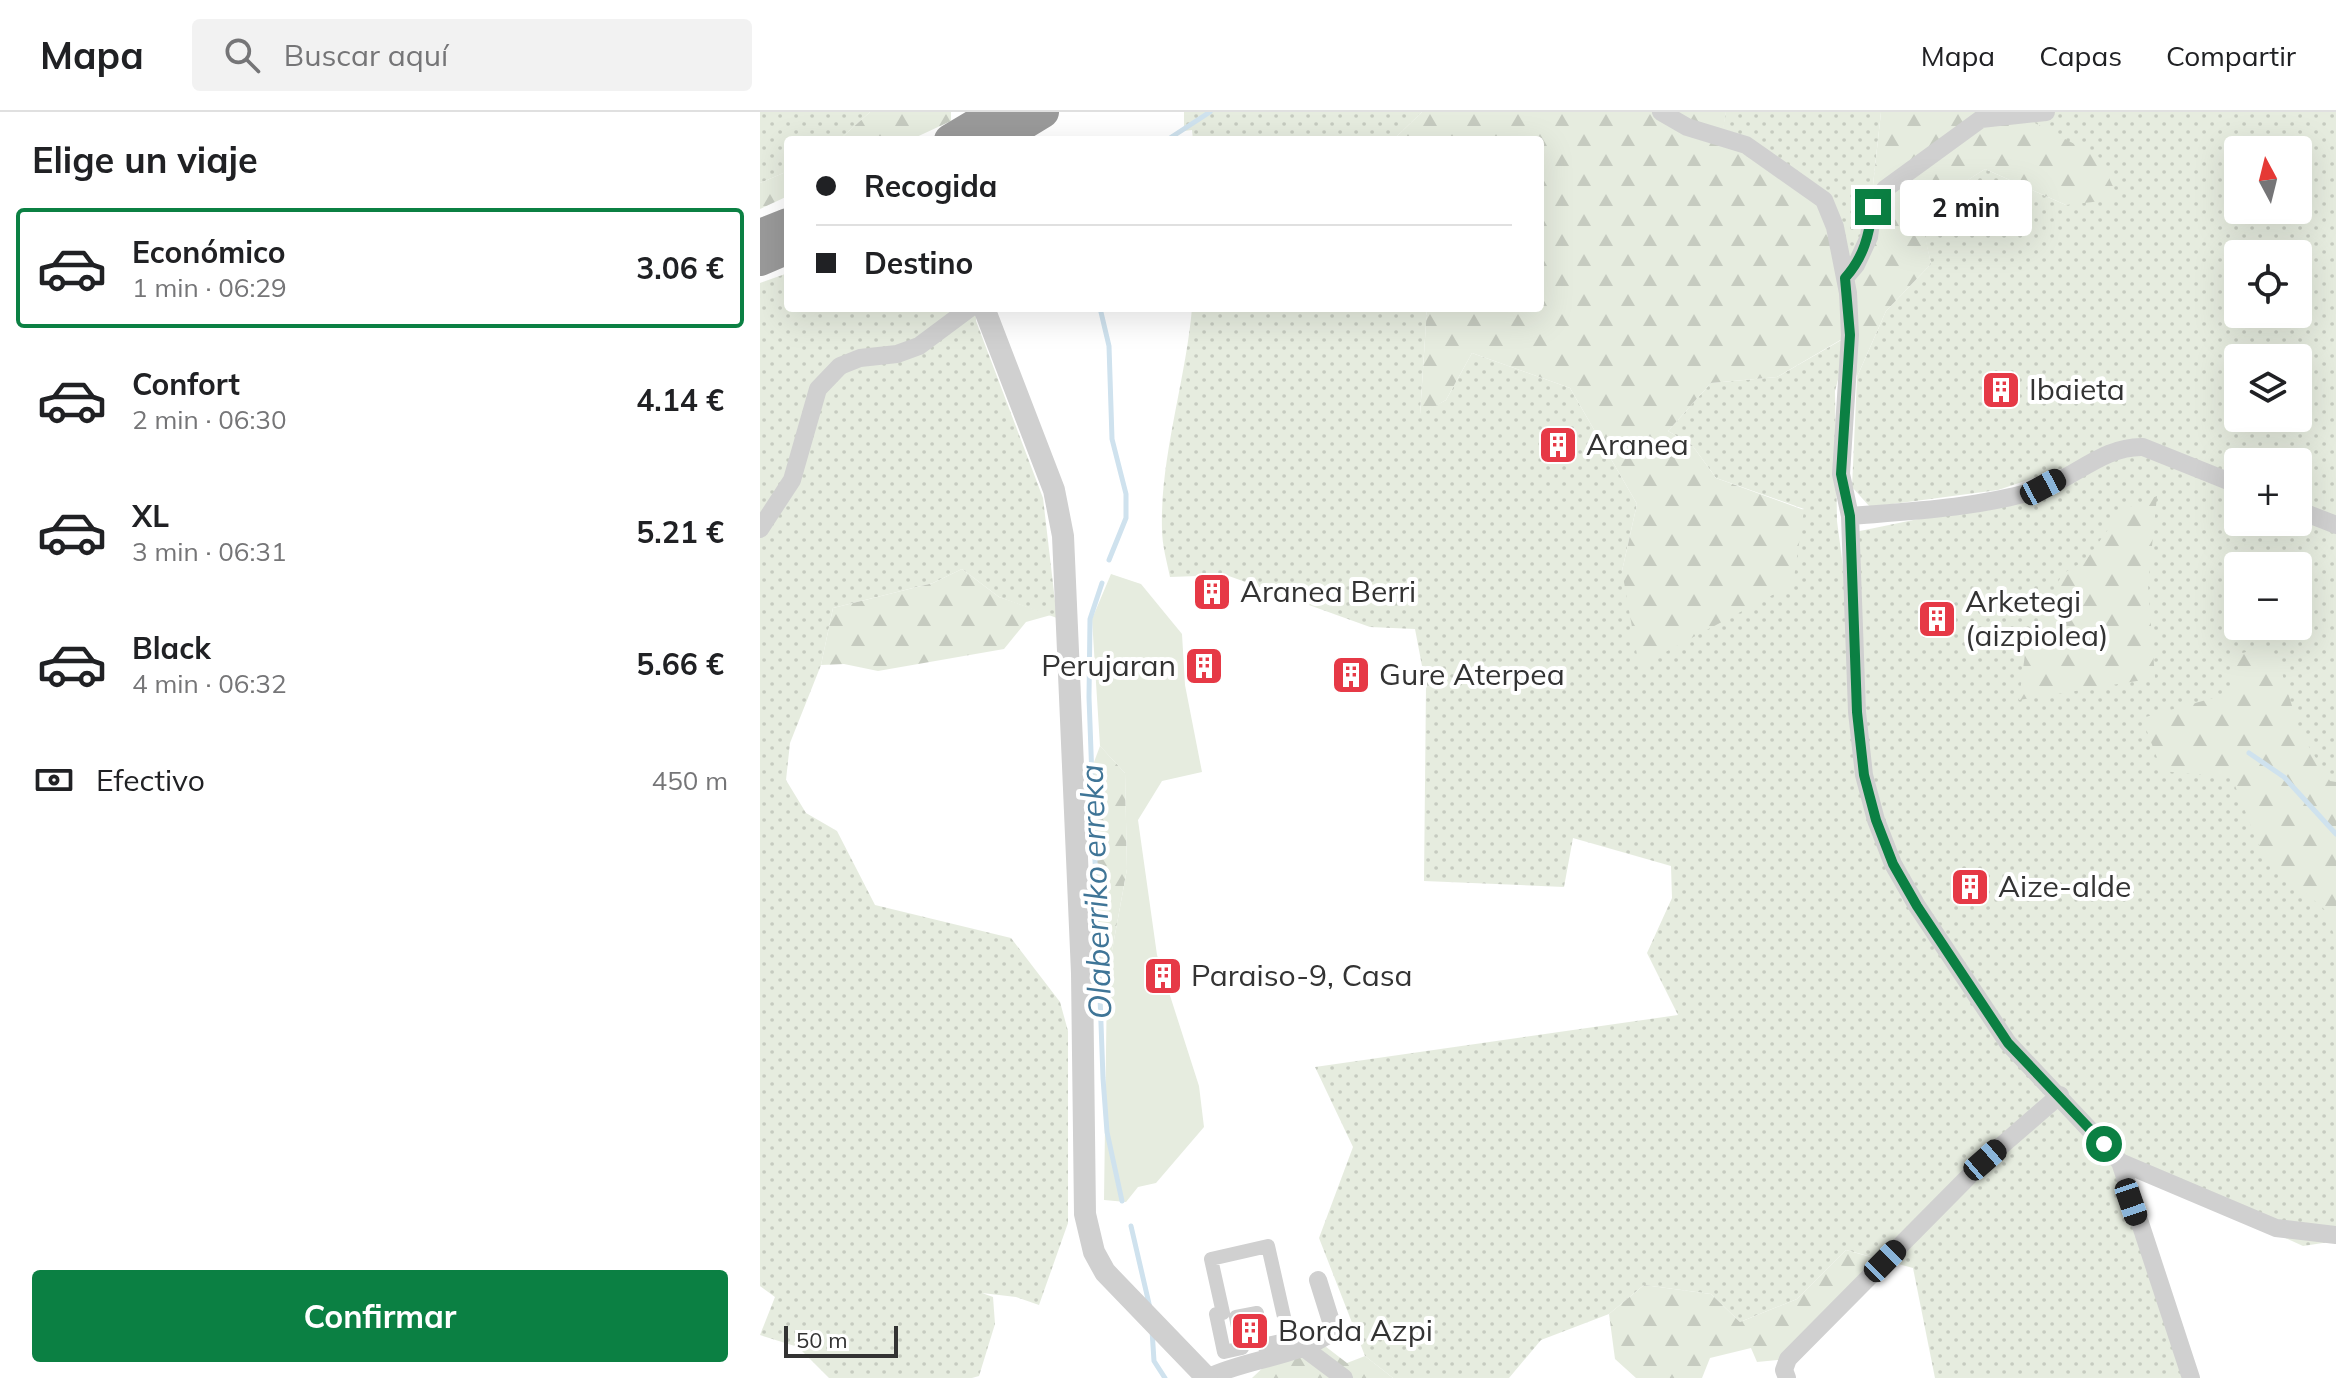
<!DOCTYPE html>
<html lang="es">
<head>
<meta charset="utf-8">
<style>
  :root { --surface:#fff; --page:#f2f2f2; --text:#202124; --muted:#757577; --line:#e0e0e0; --accent:#0b8043 }
  body { margin:0; font-family:Mulish,sans-serif; background:var(--page); color:var(--text); height:100vh; display:flex; flex-direction:column; font-size:30px; white-space:nowrap }
  * { box-sizing:border-box; margin:0 }
  p { font-size:26px; color:var(--muted) }
  .icon { flex:none; width:44px; height:44px; fill:none; stroke:currentColor; stroke-width:2; stroke-linecap:round; stroke-linejoin:round }
  .map { position:relative; flex:1; overflow:hidden }
  .panel { display:flex; flex-direction:column; background:var(--surface); width:760px }
  .panel>* { flex:none }
  .guide { position:absolute; left:24px; top:24px; width:760px; height:176px; border-radius:8px; box-shadow:0 8px 32px #0002; display:grid; align-content:center; height:176px; padding:0 32px; background:var(--surface) }
  .needle { width:52px; rotate:353deg }
  .buttons { position:absolute; left:1464px; top:24px; display:grid; gap:16px }
  .buttons a { display:grid; place-items:center; width:88px; height:88px; border-radius:8px; background:var(--surface); box-shadow:0 8px 32px #0002; font-size:40px }
  .scale { position:absolute; left:24px; bottom:20px; width:114px; box-sizing:border-box; padding-left:8px; border:4px solid #333; border-top:0; font-size:22px; line-height:28px; white-space:nowrap; color:#333; -webkit-text-stroke:6px #fff; paint-order:stroke }
  .end { position:absolute; width:36px; height:36px; margin:-18px; border:10px solid #0b8043; background:#fff; box-shadow:0 0 0 4px #fff }
  .from { border-radius:50% }
  .bubble { position:absolute; height:56px; border-radius:8px; background:var(--surface); box-shadow:0 8px 32px #0002; font-size:26px; font-weight:700; line-height:56px; text-align:center }
  .car { position:absolute; width:24px; height:48px; margin:-24px -12px; border-radius:10px; box-shadow:0 0 6px 2px #0007; background:linear-gradient(#222 24%,#8ab4d8 0 40%,#222 0 76%,#8ab4d8 0 86%,#222 0) }
  .guide b { display:flex; align-items:center; gap:28px; height:76px; font-size:30px }
  .guide b+b { border-top:2px solid var(--line) }
  .guide i { width:20px; height:20px; background:var(--text) }
  ul { padding:0; list-style:none }
  li { display:flex; align-items:center; gap:24px; height:120px; margin:0 16px 12px; padding:0 16px; border:4px solid transparent; border-radius:8px }
  li div { flex:1 }
  li b { display:block; font-size:30px }
  li em { font-style:normal; font-weight:700 }
  li.selected { border-color:var(--accent) }
  li>.icon { width:72px; height:72px; stroke-width:1.5 }
  h2 { padding:0 32px; font-size:36px; line-height:96px }
  .pay { display:flex; align-items:center; gap:20px; height:88px; padding:0 32px; font-size:30px }
  .pay p { margin-inline-start:auto }
  .button { display:flex; gap:16px; margin-top:auto; padding:16px 32px }
  .button a { flex:1; height:92px; border-radius:8px; background:var(--accent); color:#fff; font-size:32px; font-weight:700; line-height:92px; text-align:center }
  header { display:flex; align-items:center; gap:48px; box-sizing:border-box; height:112px; padding:0 40px; background:var(--surface); border-bottom:2px solid var(--line) }
  header strong { font-size:38px }
  nav { display:flex; gap:44px; margin-inline-start:auto; font-size:28px }
  .search { width:560px; height:72px; background:var(--page); display:flex; align-items:center; gap:20px; box-sizing:border-box; padding:0 28px; border-radius:8px; color:var(--muted); font-size:30px }
  main { display:flex; flex:1; min-height:0 }
  .map>svg:first-child { display:block }
</style>
</head>
<body>
<header>
<strong>Mapa</strong>
<div class="search"><svg class="icon" aria-label="search" viewBox="0 0 24 24"><circle cx="10" cy="10" r="6"/><path d="M15 15l6 6"/></svg>Buscar aquí</div>
<nav><a>Mapa</a><a>Capas</a><a>Compartir</a></nav>
</header>
<main>
<section class="panel">
<h2>Elige un viaje</h2>
<ul>
<li class="selected"><svg class="icon" aria-label="car" viewBox="0 0 24 24"><path d="M5 17H2v-5l4-1 3-4h7l3 4 3 1v5h-3M9 17h6M6 11h13"/><circle cx="7" cy="17" r="2"/><circle cx="17" cy="17" r="2"/></svg><div><b>Económico</b><p>1 min · 06:29</p></div><em>3.06 €</em></li>
<li><svg class="icon" aria-label="car" viewBox="0 0 24 24"><path d="M5 17H2v-5l4-1 3-4h7l3 4 3 1v5h-3M9 17h6M6 11h13"/><circle cx="7" cy="17" r="2"/><circle cx="17" cy="17" r="2"/></svg><div><b>Confort</b><p>2 min · 06:30</p></div><em>4.14 €</em></li>
<li><svg class="icon" aria-label="car" viewBox="0 0 24 24"><path d="M5 17H2v-5l4-1 3-4h7l3 4 3 1v5h-3M9 17h6M6 11h13"/><circle cx="7" cy="17" r="2"/><circle cx="17" cy="17" r="2"/></svg><div><b>XL</b><p>3 min · 06:31</p></div><em>5.21 €</em></li>
<li><svg class="icon" aria-label="car" viewBox="0 0 24 24"><path d="M5 17H2v-5l4-1 3-4h7l3 4 3 1v5h-3M9 17h6M6 11h13"/><circle cx="7" cy="17" r="2"/><circle cx="17" cy="17" r="2"/></svg><div><b>Black</b><p>4 min · 06:32</p></div><em>5.66 €</em></li>
</ul>
<div class="pay"><svg class="icon" aria-label="cash" viewBox="0 0 24 24"><path d="M3 7h18v10H3z"/><circle cx="12" cy="12" r="2"/></svg>Efectivo<p>450 m</p></div>
<div class="button"><a>Confirmar</a></div>
</section>
<div class="map">
<svg width="1576" height="1266" viewBox="0 0 1576 1266">
  <defs>
    <pattern id="grass-dots" width="8" height="8" patternUnits="userSpaceOnUse" patternTransform="scale(2)"><rect width="8" height="8" fill="#e6ecdf"/><path d="M2 2h.1M6 6h.1" fill="none" stroke="#c6cbc0" stroke-width="1.8" stroke-linecap="round"/></pattern>
    <pattern id="forest-firs" width="22" height="20" patternUnits="userSpaceOnUse" patternTransform="scale(2)"><rect width="22" height="20" fill="#e6ecdf"/><path d="M5 1l3.5 6h-7zM16 11l3.5 6h-7z" fill="#c6cbc0"/></pattern>
  </defs>
  <rect width="100%" height="100%" fill="#fff"/>
  <path fill="url(#grass-dots)" fill-rule="evenodd" d="M 0,0 L 110,0 L 79,28 L 28,28 L 28,59 L 0,71 Z
    M 424,0 L 662,0 L 633,28 L 433,28 L 432,18 L 424,19 Z
    M 966,0 L 1121,0 L 1107,128 L 1087,162 L 960,31 Z
    M 1254,0 L 1576,0 L 1576,1129 L 1543,1134 L 1361,1051 L 1432,1266 L 1175,1266 L 1153,1156 L 1086,1138 L 1037,1187 L 980,1210 L 951,1182 L 884,1173 L 849,1202 L 781,1228 L 749,1266 L 633,1266 L 605,1244 L 559,1126 L 593,1035 L 555,955 L 918,903 L 887,841 L 912,786 L 911,754 L 813,726 L 804,775 L 664,769 L 666,575 L 655,517 L 610,515 L 466,463 L 410,465 C 407,450 402,433 402,417 C 400,345 426,268 432,196 L 667,196 L 660,302 L 686,288 L 712,241 L 810,276 L 877,392 L 862,459 L 1044,397 L 956,366 L 932,333 L 908,319 L 951,271 L 1017,265 L 1090,223 L 1075,279 L 1077,409 L 1096,554 L 1095,420 L 1236,391 L 1361,337 L 1238,378 L 1110,395 L 1092,375 L 1097,265 L 1126,199 L 1171,152 L 1159,99 L 1225,57 L 1306,93 ZM 1478,38 L 1538,38 L 1538,98 L 1478,98 ZM 1478,142 L 1538,142 L 1538,202 L 1478,202 ZM 1478,246 L 1538,246 L 1538,306 L 1478,306 ZM 1478,350 L 1538,350 L 1538,410 L 1478,410 ZM 1478,454 L 1538,454 L 1538,514 L 1478,514 Z
    M 28,161 L 28,196 L 216,196 L 216,209 L 283,386 L 297,506 L 239,485 L 202,457 L 173,471 L 73,496 L 61,553 L 30,631 L 26,668 L 46,701 L 77,719 L 115,793 L 251,826 L 300,890 L 308,919 L 308,1111 L 279,1193 L 256,1185 L 222,1181 L 233,1185 L 235,1212 L 219,1264 L 212,1266 L 69,1266 L 38,1235 L 0,1223 L 15,1185 L 0,1174 L 0,171 Z"/>
  <path fill="url(#forest-firs)" d="M 110,0 L 191,0 L 191,9 L 150,28 L 79,28 Z
    M 662,0 L 966,0 L 961,31 L 1052,78 L 1086,160 L 1107,128 L 1121,0 L 1254,0 L 1339,45 L 1359,87 L 1306,93 L 1225,57 L 1160,99 L 1171,152 L 1126,199 L 1097,265 L 1089,223 L 1017,265 L 951,271 L 908,319 L 932,333 L 956,366 L 1044,398 L 1033,472 L 879,554 L 862,459 L 877,392 L 810,276 L 712,241 L 686,288 L 660,303 L 667,196 L 780,196 L 780,28 L 633,28 Z
    M 28,59 L 28,84 L 0,97 L 0,71 Z
    M 1397,384 L 1388,474 L 1395,566 L 1259,588 L 1265,542 L 1302,462 L 1326,448 L 1362,398 Z
    M 202,457 L 239,485 L 291,503 L 266,510 L 244,537 L 118,559 L 84,552 L 61,553 L 73,496 L 173,471 Z
    M 1502,535 L 1521,558 L 1540,620 L 1570,669 L 1576,670 L 1576,828 L 1564,797 L 1503,744 L 1472,666 L 1402,659 L 1382,606 L 1471,581 L 1473,544 Z
    M 340,634 L 365,661 L 367,757 L 347,866 L 336,863 L 331,658 Z
    M 1086,1138 L 1125,1149 L 1028,1247 L 997,1250 L 991,1236 L 950,1246 L 942,1266 L 876,1266 L 855,1247 L 849,1202 L 884,1173 L 951,1182 L 980,1210 L 1037,1187 Z
    M 561,1231 L 587,1251 L 605,1244 L 633,1266 L 492,1266 L 509,1250 Z"/>
  <path fill="#e6ecdf" d="M 351,462 L 381,472 L 422,522 L 425,573 L 442,660 L 402,669 L 378,708 L 397,843 L 439,974 L 444,1015 L 396,1071 L 378,1075 L 366,1090 L 344,1088 L 347,866 L 367,757 L 365,661 L 340,634 L 332,507 Z"/>
  <g fill="none" stroke-linecap="round" stroke-linejoin="round">
    <path stroke="#cfe2ee" stroke-width="5" d="M 407,28 L 450,0
      M 340,196 L 349,234 L 352,327 L 366,382 L 366,406 L 349,448
      M 342,471 L 330,507 L 329,585 L 343,966 L 347,1020 L 362,1089
      M 1489,641 L 1524,665 L 1576,722
      M 371,1114 L 390,1196
      M 392,1218 L 394,1249 L 405,1266"/>
    <path stroke="#d0d0d0" stroke-width="14" d="M 508,1134 L 529,1227 L 503,1233 L 497,1201 L 476,1205 L 482,1236 L 464,1240 L 456,1202 L 463,1201 L 451,1147 Z"/>
    <path stroke="#d0d0d0" stroke-width="18" d="M 901,0 L 927,15 L 986,33 L 1064,88 L 1075,115 L 1088,181 L 1090,223 L 1081,362 L 1090,404 L 1097,600 L 1104,663 L 1116,708 L 1133,752 L 1157,794 L 1248,931 L 1360,1050 L 1431,1266
      M 1085,166 L 1096,153 L 1109,125 L 1113,95 L 1125,77 L 1221,7 L 1286,0
      M 1538,398 L 1576,413
      M 1090,404 C 1152,399 1215,396 1275,379 C 1313,368 1342,334 1383,335 L 1478,373
      M 0,417 L 32,368 L 58,277 L 80,254 L 100,246 L 137,242 L 159,234 L 210,196
      M 1360,1050 L 1516,1116 L 1576,1123
      M 544,1236 L 584,1266
      M 447,1266 C 488,1246 537,1246 574,1219 L 558,1168
      M 1027,1266 L 1024,1258 L 1028,1247 L 1225,1048 L 1300,983"/>
    <path stroke="#d0d0d0" stroke-width="22" d="M 224,196 L 294,378 L 303,424 L 322,861 L 325,1102 L 334,1140 L 345,1160 L 447,1266"/>
    <path stroke="#9a9a9a" stroke-width="32" d="M 190,28 L 237,0
      M 237,28 L 283,0
      M 0,123 L 28,112
      M 0,148 L 28,136"/>
  </g>
  <g fill="none" stroke-linecap="round" stroke-linejoin="round">
    <path stroke="#0b8043" stroke-width="10" d="M 1113,95 C 1109,123 1104,145 1085,166 L 1090,223 L 1081,362 L 1090,404 L 1097,600 L 1104,663 L 1116,708 L 1133,752 L 1157,794 L 1248,931 L 1344,1032"/>
  </g>
  <defs>
    <g id="building-square" transform="scale(2)"><rect x="-9" y="-9" width="18" height="18" rx="4" fill="#e63946" stroke="#fff"/><path d="M-4-6H4V6H1V3H-1V6H-4ZM-2.5-4.3h1.7v1.8h-1.7ZM.8-4.3h1.7v1.8H.8ZM-2.5-1h1.7V.8h-1.7ZM.8-1h1.7V.8H.8Z" fill="#fff"/></g>
  </defs>
  <g fill-rule="evenodd">
    <use href="#building-square" x="1241" y="278"/>
    <use href="#building-square" x="798" y="333"/>
    <use href="#building-square" x="452" y="480"/>
    <use href="#building-square" x="1177" y="507"/>
    <use href="#building-square" x="444" y="554"/>
    <use href="#building-square" x="591" y="563"/>
    <use href="#building-square" x="1210" y="775"/>
    <use href="#building-square" x="403" y="864"/>
    <use href="#building-square" x="490" y="1219"/>
  </g>
  <g text-anchor="middle" stroke-width="8" stroke-linejoin="round" paint-order="stroke">
    <g font-size="30" fill="#333" stroke="#fff" text-anchor="start">
      <text x="1269" y="288">Ibaieta</text>
      <text x="826" y="343">Aranea</text>
      <text x="480" y="490">Aranea Berri</text>
      <text x="1205" y="500">Arketegi<tspan x="1205" dy="34">(aizpiolea)</tspan></text>
      <text x="416" y="564" text-anchor="end">Perujaran</text>
      <text x="619" y="573">Gure Aterpea</text>
      <text x="1238" y="785">Aize-alde</text>
      <text x="431" y="874">Paraiso-9, Casa</text>
      <text x="518" y="1229">Borda Azpi</text>
    </g>
    <g font-size="32" font-style="italic" fill="#3f7597" stroke="#fff">
      <text transform="translate(336 780) rotate(-92)" y="11">Olaberriko erreka</text>
    </g>
  </g>
</svg>
<div class="buttons">
<a><svg class="needle" viewBox="-14 -14 28 28"><path d="M0-13l5 13h-10z" fill="#e53935"/><path d="M0 13l5-13h-10z" fill="#757577"/></svg></a>
<a><svg class="icon" aria-label="locate" viewBox="0 0 24 24"><circle cx="12" cy="12" r="6"/><path d="M12 2v4M12 18v4M2 12h4M18 12h4"/></svg></a>
<a><svg class="icon" aria-label="layers" viewBox="0 0 24 24"><path d="M12 4l9 5-9 5-9-5zM3 14l9 5 9-5"/></svg></a>
<a>+</a>
<a>−</a>
</div>
<div class="scale">50 m</div>
<i class="end from" style="left:1344px;top:1032px"></i>
<i class="end" style="left:1113px;top:95px"></i>
<div class="bubble" style="left:1140px;top:68px;width:132px">2 min</div>
<i class="car" style="left:1283px;top:375px;rotate:62deg"></i>
<i class="car" style="left:1225px;top:1048px;rotate:49deg"></i>
<i class="car" style="left:1371px;top:1090px;rotate:161deg"></i>
<i class="car" style="left:1125px;top:1149px;rotate:45deg"></i>
<div class="guide">
<b><i class="from"></i>Recogida</b>
<b><i></i>Destino</b>
</div>
</div>
</main>
</body>
</html>
